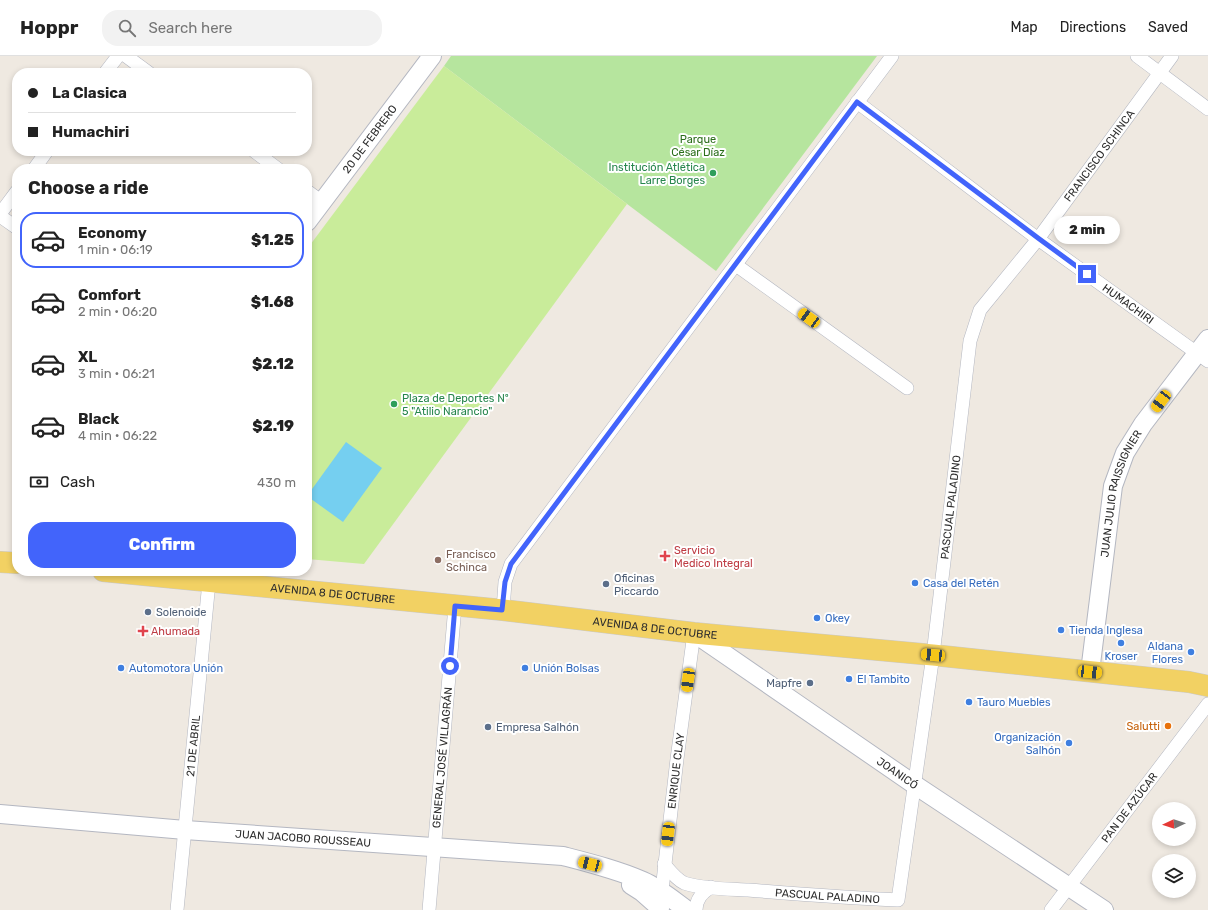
<!DOCTYPE html>
<html lang="en">
<head>
<meta charset="utf-8">
<style>
  :root { --surface:#fff; --page:#f2f2f2; --text:#222; --muted:#767676; --line:#e0e0e0; --accent:#4264fb }
  body { margin:0; font-family:Rubik,sans-serif; background:var(--page); color:var(--text); height:100vh; display:flex; flex-direction:column; font-size:15px; white-space:nowrap }
  * { box-sizing:border-box; margin:0 }
  p { font-size:13px; color:var(--muted) }
  .icon { flex:none; width:22px; height:22px; fill:none; stroke:currentColor; stroke-width:2; stroke-linecap:round; stroke-linejoin:round }
  .map { position:relative; flex:1; overflow:hidden }
  .sheet { position:absolute; left:12px; top:108px; width:300px; height:412px; display:flex; flex-direction:column; background:var(--surface); border-radius:16px; box-shadow:0 2px 6px #0003 }
  .sheet>* { flex:none }
  .hud { position:absolute; left:12px; top:12px; width:300px; height:88px; border-radius:16px; box-shadow:0 2px 6px #0003; display:grid; align-content:center; height:88px; padding:0 16px; background:var(--surface) }
  .needle { width:26px; rotate:266deg }
  .fabs { position:absolute; left:1152px; top:746px; display:grid; gap:8px }
  .fabs a { display:grid; place-items:center; width:44px; height:44px; border-radius:50%; background:var(--surface); box-shadow:0 2px 6px #0003; font-size:20px }
  .end { position:absolute; width:18px; height:18px; margin:-9px; border:5px solid #4264fb; background:#fff; box-shadow:0 0 0 2px #fff }
  .from { border-radius:50% }
  .bubble { position:absolute; height:28px; border-radius:14px; background:var(--surface); box-shadow:0 2px 6px #0003; font-size:13px; font-weight:800; line-height:28px; text-align:center }
  .car { position:absolute; width:12px; height:24px; margin:-12px -6px; border-radius:5px; box-shadow:0 0 3px 1px #0007; background:linear-gradient(#f5c518 24%,#345 0 40%,#f5c518 0 76%,#345 0 86%,#f5c518 0) }
  .hud b { display:flex; align-items:center; gap:14px; height:38px; font-size:15px }
  .hud b+b { border-top:1px solid var(--line) }
  .hud i { width:10px; height:10px; background:var(--text) }
  ul { padding:0; list-style:none }
  li { display:flex; align-items:center; gap:12px; height:56px; margin:0 8px 6px; padding:0 8px; border:2px solid transparent; border-radius:16px }
  li div { flex:1 }
  li b { display:block; font-size:15px }
  li em { font-style:normal; font-weight:800 }
  li.current { border-color:var(--accent) }
  li>.icon { width:36px; height:36px; stroke-width:1.5 }
  h2 { padding:0 16px; font-size:18px; line-height:48px }
  .pay { display:flex; align-items:center; gap:10px; height:44px; padding:0 16px; font-size:15px }
  .pay p { margin-inline-start:auto }
  .primary-button { display:flex; gap:8px; margin-top:auto; padding:8px 16px }
  .primary-button a { flex:1; height:46px; border-radius:16px; background:var(--accent); color:#fff; font-size:16px; font-weight:800; line-height:46px; text-align:center }
  header { display:flex; align-items:center; gap:24px; box-sizing:border-box; height:56px; padding:0 20px; background:var(--surface); border-bottom:1px solid var(--line) }
  header strong { font-size:19px }
  nav { display:flex; gap:22px; margin-inline-start:auto; font-size:14px }
  .search { width:280px; height:36px; background:var(--page); display:flex; align-items:center; gap:10px; box-sizing:border-box; padding:0 14px; border-radius:16px; color:var(--muted); font-size:15px }
  .map>svg:first-child { display:block }
</style>
</head>
<body>
<header>
<strong>Hoppr</strong>
<div class="search"><svg class="icon" aria-label="search" viewBox="0 0 24 24"><circle cx="10" cy="10" r="6"/><path d="M15 15l6 6"/></svg>Search here</div>
<nav><a>Map</a><a>Directions</a><a>Saved</a></nav>
</header>
<div class="map">
<svg width="1208" height="854" viewBox="0 0 1208 854">
  <rect width="100%" height="100%" fill="#efe9e1"/>
  <path fill="#b6e59e" d="M 451,0 L 877,0 L 716,215 L 444,10 Z"/>
  <path fill="#c9ec9a" d="M 444,10 L 627,148 L 364,508 L 307,503 L 307,193 Z"/>
  <path fill="#75cff0" d="M 346,386 L 382,412 L 343,466 L 307,440 Z"/>
  <g fill="none" stroke-linecap="round" stroke-linejoin="round">
    <g stroke="#b4b7c1" stroke-width="14">
      <g id="street">
        <path d="M 126,0 L 149,17"/>
        <path d="M 1137,0 L 1208,53"/>
        <path d="M 105,17 L 118,0"/>
        <path id="s1" d="M 857,46 L 1038,183 L 1208,305"/>
        <path d="M 254,95 L 278,113"/>
        <path d="M 34,113 L 47,95"/>
        <path d="M 307,135 L 322,146"/>
        <path d="M 0,158 L 17,135"/>
        <path d="M 0,160 L 17,172"/>
        <path d="M 736,209 L 907,332"/>
        <path d="M 503,554 L 505,526 L 511,508 L 892,0"/>
        <path id="s2" d="M 664,808 C 670,815 676,823 684,827 C 701,833 730,833 748,834 C 798,838 848,842 898,844 L 933,599 L 970,285 L 980,254 L 1038,183 L 1172,0"/>
        <path id="s3" d="M 661,843 L 677,703 L 694,577"/>
        <path id="s4" d="M 177,854 L 209,526"/>
        <path id="s5" d="M 429,854 L 455,550"/>
        <path d="M 696,854 C 696,843 702,837 711,831"/>
        <path id="s6" d="M 1051,854 L 1208,648"/>
      </g>
    </g>
    <g stroke="#b4b7c1" stroke-width="20">
      <g id="secondary">
        <path id="s7" d="M 307,166 L 432,0"/>
        <path id="s8" d="M 694,577 L 915,729 L 1104,854"/>
        <path id="s9" d="M 1090,616 L 1113,430 L 1125,397 L 1143,368 L 1208,283"/>
        <path id="s10" d="M 0,758 L 185,774 L 563,800 C 590,807 618,814 643,825 C 659,832 673,844 687,854"/>
        <path d="M 631,829 L 642,836 L 660,852"/>
      </g>
    </g>
    <g stroke="#c9c9c9" stroke-width="22">
      <g id="primary">
        <path d="M 0,506 L 17,507"/>
        <path id="s11" d="M 103,515 L 503,554 L 694,577 L 933,599 L 1189,626 L 1208,630"/>
      </g>
    </g>
    <use href="#street" stroke="#fff" stroke-width="13"/>
    <use href="#secondary" stroke="#fff" stroke-width="18"/>
    <use href="#primary" stroke="#f2d163" stroke-width="21"/>
  </g>
  <g fill="none" stroke-linecap="round" stroke-linejoin="round">
    <path stroke="#4264fb" stroke-width="5" d="M 450,610 L 455,550 L 502,554 L 505,526 L 511,508 L 857,46 L 1038,182 L 1087,218"/>
  </g>
  <g fill="#2e9e5b" stroke="#fff" stroke-width="1.5">
    <circle cx="713" cy="117" r="4"/>
    <circle cx="394" cy="348" r="4"/>
  </g>
  <g fill="#e0444e" stroke="#fff" stroke-width="1.5">
    <path d="M663 494h4v4h4v4h-4v4h-4v-4h-4v-4h4z"/>
    <path d="M141 569h4v4h4v4h-4v4h-4v-4h-4v-4h4z"/>
  </g>
  <circle fill="#8d6e63" stroke="#fff" stroke-width="1.5" cx="438" cy="504" r="4"/>
  <g fill="#3f7fe0" stroke="#fff" stroke-width="1.5">
    <circle cx="915" cy="527" r="4"/>
    <circle cx="817" cy="562" r="4"/>
    <circle cx="1061" cy="574" r="4"/>
    <circle cx="1121" cy="587" r="4"/>
    <circle cx="1191" cy="596" r="4"/>
    <circle cx="121" cy="612" r="4"/>
    <circle cx="525" cy="612" r="4"/>
    <circle cx="849" cy="623" r="4"/>
    <circle cx="969" cy="646" r="4"/>
    <circle cx="1069" cy="687" r="4"/>
  </g>
  <g fill="#5c6f8a" stroke="#fff" stroke-width="1.5">
    <circle cx="606" cy="528" r="4"/>
    <circle cx="148" cy="556" r="4"/>
    <circle cx="810" cy="627" r="4"/>
    <circle cx="488" cy="671" r="4"/>
  </g>
  <circle fill="#e8710a" stroke="#fff" stroke-width="1.5" cx="1168" cy="670" r="4"/>
  <g text-anchor="middle" stroke-width="4" stroke-linejoin="round" paint-order="stroke">
    <g font-size="11" fill="#2e2e2e" stroke="#fff">
      <text dy="4" stroke="none"><textPath href="#s7" startOffset="104">20 DE FEBRERO</textPath></text>
      <text dy="4" stroke="none"><textPath href="#s2" startOffset="1034">FRANCISCO SCHINCA</textPath></text>
      <text dy="4" stroke="none"><textPath href="#s1" startOffset="338">HUMACHIRI</textPath></text>
      <text dy="4" stroke="none"><textPath href="#s9" startOffset="182">JUAN JULIO RAISSIGNIER</textPath></text>
      <text dy="4" stroke="none"><textPath href="#s2" startOffset="639">PASCUAL PALADINO</textPath></text>
      <text dy="4" stroke="none"><textPath href="#s11" startOffset="231">AVENIDA 8 DE OCTUBRE</textPath></text>
      <text dy="4" stroke="none"><textPath href="#s11" startOffset="555">AVENIDA 8 DE OCTUBRE</textPath></text>
      <text dy="4" stroke="none"><textPath href="#s4" startOffset="165">21 DE ABRIL</textPath></text>
      <text dy="4" stroke="none"><textPath href="#s5" startOffset="153">GENERAL JOSÉ VILLAGRÁN</textPath></text>
      <text dy="4" stroke="none"><textPath href="#s3" startOffset="129">ENRIQUE CLAY</textPath></text>
      <text dy="4" stroke="none"><textPath href="#s8" startOffset="247">JOANICÓ</textPath></text>
      <text dy="4" stroke="none"><textPath href="#s6" startOffset="129">PAN DE AZÚCAR</textPath></text>
      <text dy="4" stroke="none"><textPath href="#s10" startOffset="304">JUAN JACOBO ROUSSEAU</textPath></text>
      <text dy="4" stroke="none"><textPath href="#s2" startOffset="172">PASCUAL PALADINO</textPath></text>
    </g>
    <g font-size="11" fill="#2c6e1b" stroke="#fff">
      <text x="698" y="87">Parque<tspan x="698" dy="13">César Díaz</tspan></text>
    </g>
    <g font-size="11" fill="#27864d" stroke="#fff" text-anchor="end">
      <text x="705" y="115">Institución Atlética<tspan x="705" dy="13">Larre Borges</tspan></text>
      <text x="402" y="346" text-anchor="start">Plaza de Deportes Nº<tspan x="402" dy="13">5 "Atilio Narancio"</tspan></text>
    </g>
    <g font-size="11" fill="#be3a42" stroke="#fff" text-anchor="start">
      <text x="674" y="498">Servicio<tspan x="674" dy="13">Medico Integral</tspan></text>
      <text x="151" y="579">Ahumada</text>
    </g>
    <g font-size="11" fill="#785e54" stroke="#fff" text-anchor="start">
      <text x="446" y="502">Francisco<tspan x="446" dy="13">Schinca</tspan></text>
    </g>
    <g font-size="11" fill="#4e5e75" stroke="#fff" text-anchor="start">
      <text x="614" y="526">Oficinas<tspan x="614" dy="13">Piccardo</tspan></text>
      <text x="156" y="560">Solenoide</text>
      <text x="802" y="631" text-anchor="end">Mapfre</text>
      <text x="496" y="675">Empresa Salhón</text>
    </g>
    <g font-size="11" fill="#366cbe" stroke="#fff" text-anchor="start">
      <text x="923" y="531">Casa del Retén</text>
      <text x="825" y="566">Okey</text>
      <text x="1069" y="578">Tienda Inglesa</text>
      <text x="1183" y="594" text-anchor="end">Aldana<tspan x="1183" dy="13">Flores</tspan></text>
      <text x="1121" y="604" text-anchor="middle">Kroser</text>
      <text x="129" y="616">Automotora Unión</text>
      <text x="533" y="616">Unión Bolsas</text>
      <text x="857" y="627">El Tambito</text>
      <text x="977" y="650">Tauro Muebles</text>
      <text x="1061" y="685" text-anchor="end">Organización<tspan x="1061" dy="13">Salhón</tspan></text>
    </g>
    <g font-size="11" fill="#c56008" stroke="#fff" text-anchor="end">
      <text x="1160" y="674">Salutti</text>
    </g>
  </g>
</svg>
<div class="fabs">
<a><svg class="needle" viewBox="-14 -14 28 28"><path d="M0-13l5 13h-10z" fill="#e53935"/><path d="M0 13l5-13h-10z" fill="#767676"/></svg></a>
<a><svg class="icon" aria-label="layers" viewBox="0 0 24 24"><path d="M12 4l9 5-9 5-9-5zM3 14l9 5 9-5"/></svg></a>
</div>
<i class="end from" style="left:450px;top:610px"></i>
<i class="end" style="left:1087px;top:218px"></i>
<div class="bubble" style="left:1054px;top:160px;width:66px">2 min</div>
<i class="car" style="left:809px;top:262px;rotate:306deg"></i>
<i class="car" style="left:1161px;top:345px;rotate:217deg"></i>
<i class="car" style="left:933px;top:599px;rotate:275deg"></i>
<i class="car" style="left:1090px;top:616px;rotate:96deg"></i>
<i class="car" style="left:688px;top:624px;rotate:188deg"></i>
<i class="car" style="left:668px;top:778px;rotate:187deg"></i>
<i class="car" style="left:590px;top:808px;rotate:285deg"></i>
<div class="hud">
<b><i class="from"></i>La Clasica</b>
<b><i></i>Humachiri</b>
</div>
<section class="sheet">
<h2>Choose a ride</h2>
<ul>
<li class="current"><svg class="icon" aria-label="car" viewBox="0 0 24 24"><path d="M5 17H2v-5l4-1 3-4h7l3 4 3 1v5h-3M9 17h6M6 11h13"/><circle cx="7" cy="17" r="2"/><circle cx="17" cy="17" r="2"/></svg><div><b>Economy</b><p>1 min · 06:19</p></div><em>$1.25</em></li>
<li><svg class="icon" aria-label="car" viewBox="0 0 24 24"><path d="M5 17H2v-5l4-1 3-4h7l3 4 3 1v5h-3M9 17h6M6 11h13"/><circle cx="7" cy="17" r="2"/><circle cx="17" cy="17" r="2"/></svg><div><b>Comfort</b><p>2 min · 06:20</p></div><em>$1.68</em></li>
<li><svg class="icon" aria-label="car" viewBox="0 0 24 24"><path d="M5 17H2v-5l4-1 3-4h7l3 4 3 1v5h-3M9 17h6M6 11h13"/><circle cx="7" cy="17" r="2"/><circle cx="17" cy="17" r="2"/></svg><div><b>XL</b><p>3 min · 06:21</p></div><em>$2.12</em></li>
<li><svg class="icon" aria-label="car" viewBox="0 0 24 24"><path d="M5 17H2v-5l4-1 3-4h7l3 4 3 1v5h-3M9 17h6M6 11h13"/><circle cx="7" cy="17" r="2"/><circle cx="17" cy="17" r="2"/></svg><div><b>Black</b><p>4 min · 06:22</p></div><em>$2.19</em></li>
</ul>
<div class="pay"><svg class="icon" aria-label="cash" viewBox="0 0 24 24"><path d="M3 7h18v10H3z"/><circle cx="12" cy="12" r="2"/></svg>Cash<p>430 m</p></div>
<div class="primary-button"><a>Confirm</a></div>
</section>
</div>
</body>
</html>
